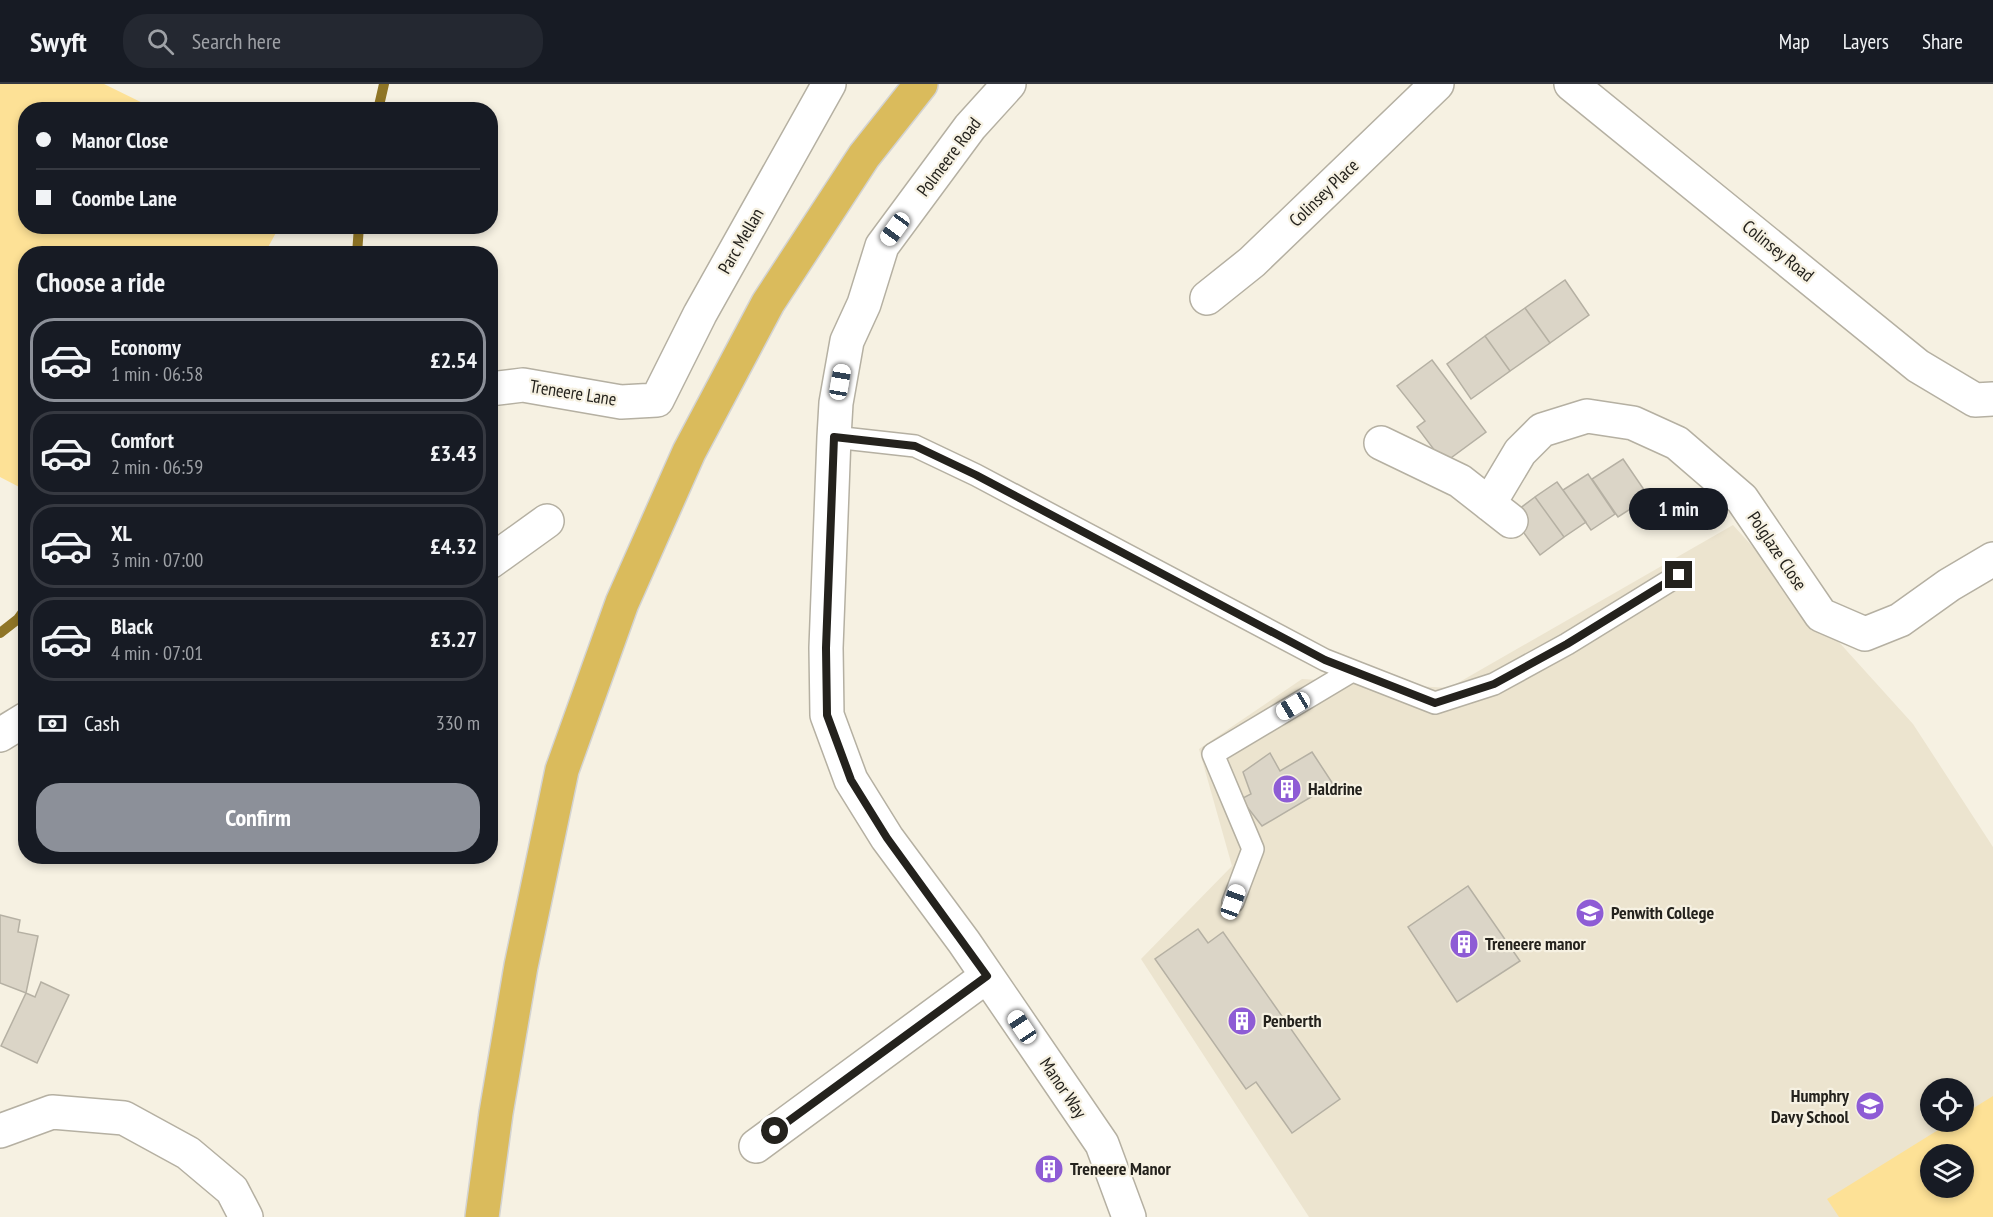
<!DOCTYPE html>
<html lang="en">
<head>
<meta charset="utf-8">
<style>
  :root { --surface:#171b24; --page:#242831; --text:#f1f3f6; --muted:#9ea1a6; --line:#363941; --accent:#8c9099 }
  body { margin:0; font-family:"PT Sans Narrow",sans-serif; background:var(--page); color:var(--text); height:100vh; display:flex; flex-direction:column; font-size:22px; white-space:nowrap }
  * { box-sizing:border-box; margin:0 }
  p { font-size:20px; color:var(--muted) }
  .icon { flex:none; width:33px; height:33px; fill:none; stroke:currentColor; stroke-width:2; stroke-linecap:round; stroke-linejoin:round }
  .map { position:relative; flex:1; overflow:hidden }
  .drawer { position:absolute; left:18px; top:162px; width:480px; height:618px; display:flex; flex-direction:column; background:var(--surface); border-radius:24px; box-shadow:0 3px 9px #0003 }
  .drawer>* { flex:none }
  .banner { position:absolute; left:18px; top:18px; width:480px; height:132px; border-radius:24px; box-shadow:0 3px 9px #0003; display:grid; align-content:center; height:132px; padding:0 18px; background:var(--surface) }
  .controls { position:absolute; left:1920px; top:994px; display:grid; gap:12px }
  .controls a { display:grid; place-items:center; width:54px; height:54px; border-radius:50%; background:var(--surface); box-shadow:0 3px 9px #0003; font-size:30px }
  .end { position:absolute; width:27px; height:27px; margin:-14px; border:8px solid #24221d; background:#fff; box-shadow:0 0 0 3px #fff }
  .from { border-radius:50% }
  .bubble { position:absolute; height:42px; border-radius:21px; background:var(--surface); box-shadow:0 3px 9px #0003; font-size:20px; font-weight:700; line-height:42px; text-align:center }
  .car { position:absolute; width:18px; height:36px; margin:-18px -9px; border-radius:8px; box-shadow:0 0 4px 2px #0007; background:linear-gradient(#fff 24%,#345 0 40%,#fff 0 76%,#345 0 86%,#fff 0) }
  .banner b { display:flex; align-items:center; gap:21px; height:57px; font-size:22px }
  .banner b+b { border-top:2px solid var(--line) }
  .banner i { width:15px; height:15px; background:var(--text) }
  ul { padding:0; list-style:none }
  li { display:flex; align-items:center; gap:18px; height:84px; margin:0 12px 9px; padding:0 6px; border:3px solid var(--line); border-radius:24px }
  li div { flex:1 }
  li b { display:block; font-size:22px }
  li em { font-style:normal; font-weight:700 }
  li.active { border-color:var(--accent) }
  li>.icon { width:54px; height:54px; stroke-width:1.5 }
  h2 { padding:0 18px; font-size:27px; line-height:72px }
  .pay { display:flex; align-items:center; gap:15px; height:66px; padding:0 18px; font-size:22px }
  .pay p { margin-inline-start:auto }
  .primary-button { display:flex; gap:12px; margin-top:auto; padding:12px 18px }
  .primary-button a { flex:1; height:69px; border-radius:24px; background:var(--accent); color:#fff; font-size:24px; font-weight:700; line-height:69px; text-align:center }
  header { display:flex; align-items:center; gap:36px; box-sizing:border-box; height:84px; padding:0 30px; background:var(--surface); border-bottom:2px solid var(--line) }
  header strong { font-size:28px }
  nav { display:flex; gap:33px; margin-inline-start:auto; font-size:21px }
  .search { width:420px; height:54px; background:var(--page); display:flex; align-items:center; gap:15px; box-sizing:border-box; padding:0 21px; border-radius:24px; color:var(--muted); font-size:22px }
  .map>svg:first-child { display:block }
</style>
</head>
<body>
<header>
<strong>Swyft</strong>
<div class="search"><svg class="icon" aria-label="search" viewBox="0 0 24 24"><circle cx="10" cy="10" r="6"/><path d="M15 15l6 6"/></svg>Search here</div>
<nav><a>Map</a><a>Layers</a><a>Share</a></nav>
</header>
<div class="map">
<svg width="1993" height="1133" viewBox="0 0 1993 1133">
  <rect width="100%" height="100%" fill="#f6f1e2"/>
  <path fill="#ece4cf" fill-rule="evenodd" d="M 1733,441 L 1913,640 L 1993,763 L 1993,1133 L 1309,1133 L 1141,875 L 1232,782 L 1199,665 L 1302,595 L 1449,604 ZM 1930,1005 L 1964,1005 L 1964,1038 L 1930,1038 ZM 1930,1071 L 1964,1071 L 1964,1104 L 1930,1104 Z"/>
  <path fill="#fde196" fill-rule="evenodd" d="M 0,0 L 104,0 L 155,25 L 26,26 L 26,142 L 279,143 L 265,169 L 26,170 L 25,406 L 0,393 Z
    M 1993,1012 L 1993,1133 L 1839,1133 L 1827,1115 L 1951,1038 L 1964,1038 L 1964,1030 ZM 1930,1071 L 1964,1071 L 1964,1104 L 1930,1104 Z"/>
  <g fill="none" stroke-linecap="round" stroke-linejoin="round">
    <path stroke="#8f7526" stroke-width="10" d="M 378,26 L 384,0
      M 357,170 L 359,142
      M 0,549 L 18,535 L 26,524"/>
  </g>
  <path fill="#dbd5c7" stroke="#b5b0a3" stroke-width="1.5" d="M 1565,196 L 1589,231 L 1550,259 L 1525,224 Z
    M 1525,224 L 1550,259 L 1510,287 L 1485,252 Z
    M 1485,252 L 1510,287 L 1471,315 L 1447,280 Z
    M 1432,276 L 1486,348 L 1444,379 L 1417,343 L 1425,337 L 1397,302 Z
    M 1623,375 L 1649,413 L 1618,433 L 1592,395 Z
    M 1588,390 L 1615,430 L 1591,446 L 1563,406 Z
    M 1557,398 L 1586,438 L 1564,453 L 1535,413 Z
    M 1535,413 L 1564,453 L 1540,471 L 1511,431 Z
    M 1312,668 L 1333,700 L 1262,742 L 1241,715 L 1251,710 L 1243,688 L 1270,669 L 1280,687 Z
    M 1468,802 L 1520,877 L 1457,918 L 1408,843 Z
    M 0,831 L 20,836 L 18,848 L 38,852 L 26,909 L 0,899 Z
    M 1198,845 L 1208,859 L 1223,848 L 1340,1015 L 1292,1049 L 1256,998 L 1246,1005 L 1155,875 Z
    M 41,898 L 69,911 L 37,979 L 1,962 L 26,909 L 35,913 Z
    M 1049,1076 L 1058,1088 L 1049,1094 L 1041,1082 Z"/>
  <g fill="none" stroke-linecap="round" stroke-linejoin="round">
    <g stroke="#b5b0a2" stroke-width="24">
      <path id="service" d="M 834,353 L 915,362 L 976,391 L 1325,576 L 1435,619 L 1494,600 L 1567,560 L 1679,491
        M 1233,818 L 1253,765 L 1213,670 L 1352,587"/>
    </g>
    <g stroke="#b5b0a2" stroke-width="36">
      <path id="minor" d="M 1009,0 L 970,43 L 882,162 L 864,220 L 847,257 L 836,319 L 834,353 L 826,564 L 827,631 L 851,696 L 887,754 L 964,858 L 1102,1060 L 1129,1133
        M 1571,0 L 1918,282 L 1975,316 L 1993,315
        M 1207,214 L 1252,178 L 1437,0
        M 490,305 L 523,301 L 621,318 L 657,316 L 700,230 L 829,0
        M 1381,359 L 1460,397 L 1511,437
        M 1489,420 L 1520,368 L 1542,346 L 1587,332 L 1633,339 L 1677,359 L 1742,415 L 1821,531 L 1865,550 L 1900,536 L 1949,501 L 1993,475
        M 490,478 L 547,437
        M 0,651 L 26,635
        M 0,1047 L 52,1028 L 124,1034 L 188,1069 L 232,1106 L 246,1133
        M 756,1062 L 987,892"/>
    </g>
    <g stroke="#d3d3d2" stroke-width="36">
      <path id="trunk" d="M 482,1133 L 496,1029 L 521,882 L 562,686 L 622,519 L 689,368 L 768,219 L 864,72 L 921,0"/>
    </g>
    <use href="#service" stroke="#fff" stroke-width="21"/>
    <use href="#minor" stroke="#fff" stroke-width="33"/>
    <use href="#trunk" stroke="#dabb5c" stroke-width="33"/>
  </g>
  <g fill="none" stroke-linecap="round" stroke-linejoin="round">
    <path stroke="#24221d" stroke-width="8" d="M 775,1047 L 987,892 L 887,754 L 851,696 L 827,631 L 826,564 L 834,353 L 915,362 L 976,391 L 1325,576 L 1435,619 L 1494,600 L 1567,560 L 1679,491"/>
  </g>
  <defs>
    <g id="building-disc" transform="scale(1.5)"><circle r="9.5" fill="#8e5cd5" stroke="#f6f1e2"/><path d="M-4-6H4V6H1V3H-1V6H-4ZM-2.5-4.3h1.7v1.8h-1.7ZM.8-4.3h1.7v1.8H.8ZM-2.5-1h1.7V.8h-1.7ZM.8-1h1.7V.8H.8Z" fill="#fff"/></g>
    <g id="university-disc" transform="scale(1.5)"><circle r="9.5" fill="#8e5cd5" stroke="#f6f1e2"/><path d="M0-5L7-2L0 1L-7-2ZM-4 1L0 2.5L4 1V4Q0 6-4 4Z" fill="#fff"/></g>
    <g id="school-disc" transform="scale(1.5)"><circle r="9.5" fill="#8e5cd5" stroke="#f6f1e2"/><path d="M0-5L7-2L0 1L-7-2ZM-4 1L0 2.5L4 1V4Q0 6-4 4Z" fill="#fff"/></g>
  </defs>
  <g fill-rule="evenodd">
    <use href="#building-disc" x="1287" y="705"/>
    <use href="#university-disc" x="1590" y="829"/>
    <use href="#building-disc" x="1464" y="860"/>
    <use href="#building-disc" x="1242" y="937"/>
    <use href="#school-disc" x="1870" y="1022"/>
    <use href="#building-disc" x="1049" y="1085"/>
  </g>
  <g text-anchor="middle" stroke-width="4.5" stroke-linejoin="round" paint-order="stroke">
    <g font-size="18" fill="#24221d" stroke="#f6f1e2">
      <text transform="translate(949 73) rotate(-53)" y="6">Polmeere Road</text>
      <text transform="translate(1324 109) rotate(-44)" y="6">Colinsey Place</text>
      <text transform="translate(741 157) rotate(-60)" y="6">Parc Mellan</text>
      <text transform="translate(1778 167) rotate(39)" y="6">Colinsey Road</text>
      <text transform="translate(573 309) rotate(9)" y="6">Treneere Lane</text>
      <text transform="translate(1777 467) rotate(56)" y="6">Polglaze Close</text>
      <text transform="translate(1063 1004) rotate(56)" y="6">Manor Way</text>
    </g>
    <g font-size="18" font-weight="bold" fill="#24221d" stroke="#f6f1e2" text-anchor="start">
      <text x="1308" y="711">Haldrine</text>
      <text x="1611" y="835">Penwith College</text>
      <text x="1485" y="866">Treneere manor</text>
      <text x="1263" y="943">Penberth</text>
      <text x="1849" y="1018" text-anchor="end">Humphry<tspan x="1849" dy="21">Davy School</tspan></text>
      <text x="1070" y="1091">Treneere Manor</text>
    </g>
  </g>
</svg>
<div class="controls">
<a><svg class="icon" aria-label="locate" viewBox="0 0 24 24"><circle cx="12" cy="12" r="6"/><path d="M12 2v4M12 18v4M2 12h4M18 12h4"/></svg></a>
<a><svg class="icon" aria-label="layers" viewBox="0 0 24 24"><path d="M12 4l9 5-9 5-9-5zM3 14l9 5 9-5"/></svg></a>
</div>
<i class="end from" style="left:775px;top:1047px"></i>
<i class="end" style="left:1679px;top:491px"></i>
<div class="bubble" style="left:1629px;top:404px;width:99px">1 min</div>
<i class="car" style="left:895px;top:145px;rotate:216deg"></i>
<i class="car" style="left:840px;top:298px;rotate:10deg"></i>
<i class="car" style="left:1293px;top:622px;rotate:239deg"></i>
<i class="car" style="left:1233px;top:818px;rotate:20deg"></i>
<i class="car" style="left:1022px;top:943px;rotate:326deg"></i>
<div class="banner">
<b><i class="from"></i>Manor Close</b>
<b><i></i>Coombe Lane</b>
</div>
<section class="drawer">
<h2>Choose a ride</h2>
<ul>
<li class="active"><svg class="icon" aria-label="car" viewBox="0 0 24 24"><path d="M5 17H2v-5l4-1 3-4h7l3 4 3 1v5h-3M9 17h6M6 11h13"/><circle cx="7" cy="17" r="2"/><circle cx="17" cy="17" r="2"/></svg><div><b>Economy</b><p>1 min · 06:58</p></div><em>£2.54</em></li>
<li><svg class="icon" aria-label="car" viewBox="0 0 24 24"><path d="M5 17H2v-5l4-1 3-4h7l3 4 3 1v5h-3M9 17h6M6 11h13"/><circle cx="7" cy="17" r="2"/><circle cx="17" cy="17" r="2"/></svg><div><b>Comfort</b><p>2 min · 06:59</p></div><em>£3.43</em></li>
<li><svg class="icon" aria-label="car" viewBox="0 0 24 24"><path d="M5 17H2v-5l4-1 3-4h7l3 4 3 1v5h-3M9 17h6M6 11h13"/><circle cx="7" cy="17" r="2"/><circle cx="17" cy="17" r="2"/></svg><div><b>XL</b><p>3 min · 07:00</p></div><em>£4.32</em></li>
<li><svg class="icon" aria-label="car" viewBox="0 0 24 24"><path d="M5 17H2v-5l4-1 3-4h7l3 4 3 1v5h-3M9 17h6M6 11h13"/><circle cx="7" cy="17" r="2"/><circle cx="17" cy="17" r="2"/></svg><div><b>Black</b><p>4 min · 07:01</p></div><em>£3.27</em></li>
</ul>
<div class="pay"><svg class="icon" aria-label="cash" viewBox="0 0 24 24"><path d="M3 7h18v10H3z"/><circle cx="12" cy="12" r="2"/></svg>Cash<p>330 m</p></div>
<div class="primary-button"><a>Confirm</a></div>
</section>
</div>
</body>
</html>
